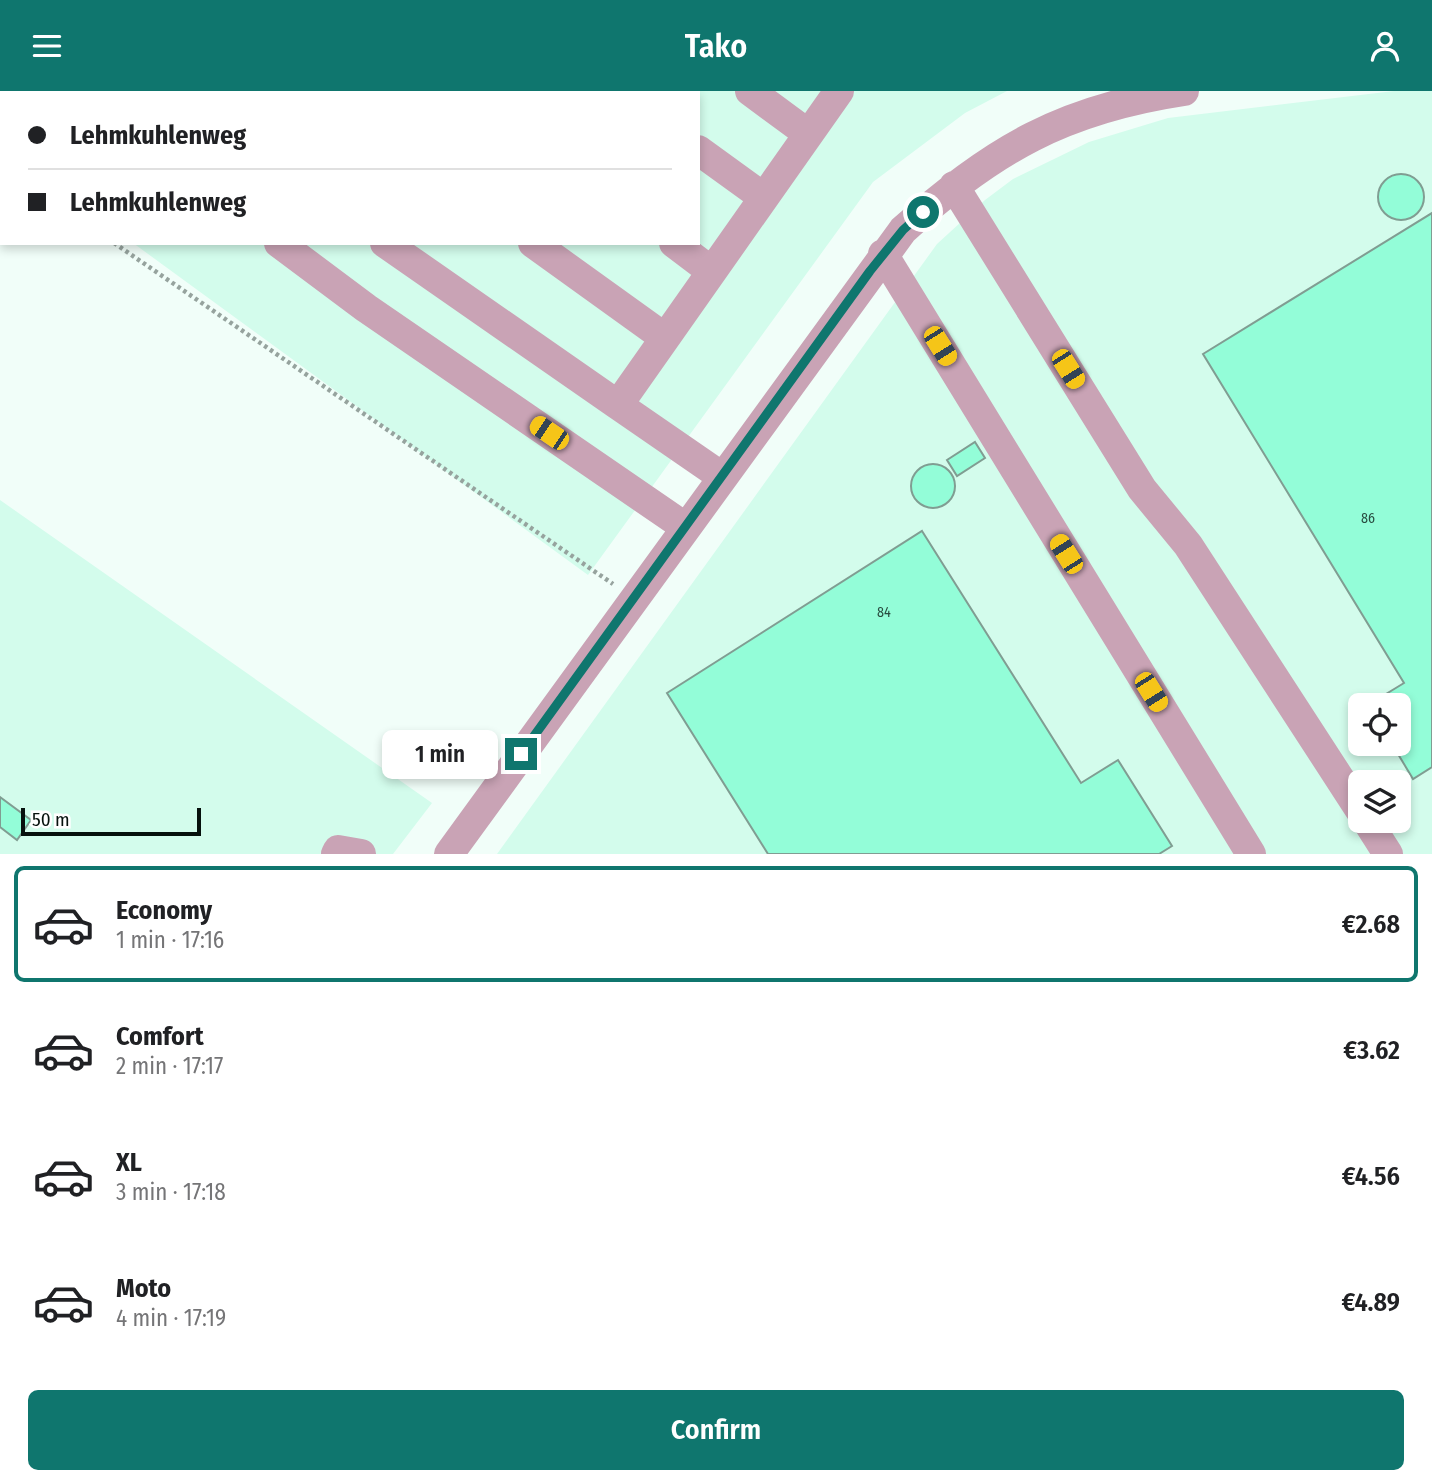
<!DOCTYPE html>
<html lang="en">
<head>
<meta charset="utf-8">
<style>
  :root { --surface:#fff; --page:#f2f2f2; --text:#202124; --muted:#757577; --line:#e0e0e0; --accent:#0f766e }
  body { margin:0; font-family:"Fira Sans Condensed",sans-serif; background:var(--page); color:var(--text); height:100vh; display:flex; flex-direction:column; font-size:26px; white-space:nowrap }
  * { box-sizing:border-box; margin:0 }
  p { font-size:23px; color:var(--muted) }
  .icon { flex:none; width:38px; height:38px; fill:none; stroke:currentColor; stroke-width:2; stroke-linecap:round; stroke-linejoin:round }
  .map { position:relative; height:763px; overflow:hidden }
  .details { display:flex; flex-direction:column; background:var(--surface); flex:1 }
  .details>* { flex:none }
  .banner { position:absolute; left:0px; top:0px; width:700px; height:154px; box-shadow:0 4px 10px #0003; display:grid; align-content:center; height:154px; padding:0 28px; background:var(--surface) }
  .controls { position:absolute; left:1348px; top:602px; display:grid; gap:14px }
  .controls a { display:grid; place-items:center; width:63px; height:63px; border-radius:10px; background:var(--surface); box-shadow:0 4px 10px #0003; font-size:35px }
  .scale { position:absolute; left:21px; bottom:18px; width:180px; box-sizing:border-box; padding-left:7px; border:4px solid #06110d; border-top:0; font-size:19px; line-height:24px; white-space:nowrap; color:#06110d; -webkit-text-stroke:5px #fff; paint-order:stroke }
  .end { position:absolute; width:32px; height:32px; margin:-16px; border:9px solid #0f766e; background:#fff; box-shadow:0 0 0 4px #fff }
  .from { border-radius:50% }
  .bubble { position:absolute; height:49px; border-radius:10px; background:var(--surface); box-shadow:0 4px 10px #0003; font-size:23px; font-weight:600; line-height:49px; text-align:center }
  .car { position:absolute; width:21px; height:42px; margin:-21px -10px; border-radius:9px; box-shadow:0 0 5px 2px #0007; background:linear-gradient(#f5c518 24%,#345 0 40%,#f5c518 0 76%,#345 0 86%,#f5c518 0) }
  .banner b { display:flex; align-items:center; gap:24px; height:66px; font-size:26px }
  .banner b+b { border-top:2px solid var(--line) }
  .banner i { width:18px; height:18px; background:var(--text) }
  ul { padding:12px 0 0; list-style:none }
  li { display:flex; align-items:center; gap:21px; height:116px; margin:0 14px 10px; padding:0 14px; border:4px solid transparent; border-radius:10px }
  li div { flex:1 }
  li b { display:block; font-size:26px }
  li em { font-style:normal; font-weight:600 }
  li.on { border-color:var(--accent) }
  li>.icon { width:63px; height:63px; stroke-width:1.5 }
  .primary-button { display:flex; gap:14px; margin-top:auto; padding:14px 28px }
  .primary-button a { flex:1; height:80px; border-radius:10px; background:var(--accent); color:#fff; font-size:28px; font-weight:600; line-height:80px; text-align:center }
  header { display:flex; justify-content:space-between; align-items:center; height:91px; padding:0 28px; background:var(--accent); color:#fff; font-size:32px; font-weight:600 }
  .map>svg:first-child { display:block }
</style>
</head>
<body>
<header><svg class="icon" aria-label="menu" viewBox="0 0 24 24"><path d="M4 6h16M4 12h16M4 18h16"/></svg>Tako<svg class="icon" aria-label="person" viewBox="0 0 24 24"><circle cx="12" cy="8" r="4"/><path d="M4 21q1-7 8-7t8 7"/></svg></header>
<div class="map">
<svg width="1432" height="763" viewBox="0 0 1432 763">
  <rect width="100%" height="100%" fill="#f1fef9"/>
  <path fill="#d3fcec" fill-rule="evenodd" d="M 0,0 L 1007,0 L 965,22 L 873,91 L 588,484 L 133,152 L 698,152 L 698,2 L 2,2 L 2,56 Z
    M 1394,0 L 1432,0 L 1432,763 L 497,763 L 937,153 L 985,109 L 1013,88 L 1089,51 L 1168,27 ZM 1360,614 L 1398,614 L 1398,653 L 1360,653 ZM 1360,691 L 1398,691 L 1398,730 L 1360,730 Z
    M 0,409 L 432,712 L 393,763 L 0,763 Z"/>
  <path fill="#93fdd8" stroke="#809d92" stroke-width="2" d="M1378 106a23 23 0 1 1 46 0a23 23 0 1 1-46 0Z
    M 1432,122 L 1432,676 L 1413,688 L 1392,653 L 1398,653 L 1398,614 L 1368,614 L 1404,592 L 1203,263 Z
    M 975,351 L 985,367 L 957,385 L 947,369 Z
    M911 395a22 22 0 1 1 44 0a22 22 0 1 1-44 0Z
    M 922,440 L 1081,692 L 1118,669 L 1172,755 L 1159,763 L 768,763 L 667,602 Z
    M 0,706 L 31,729 L 17,749 L 0,736 Z"/>
  <g fill="none" stroke-linecap="round" stroke-linejoin="round">
    <path stroke="#96a39e" stroke-width="4.5" stroke-dasharray="3.5 3.5" stroke-linecap="butt" d="M 0,74 L 2,76
      M 114,152 L 613,493"/>
    <path stroke="#c9a3b5" stroke-width="30" d="M 73,0 L 75,2
      M 321,0 L 323,2
      M 465,0 L 467,2
      M 618,0 L 620,2
      M 750,0 L 807,42
      M 103,2 L 104,0
      M 207,2 L 208,0
      M 698,59 L 763,106
      M 954,95 L 1142,398 L 1188,454 L 1360,719
      M 279,152 L 366,217 L 685,436
      M 385,152 L 618,314
      M 533,152 L 665,247
      M 674,152 L 711,180
      M 883,163 L 1251,763
      M 721,385 L 618,314 L 839,0
      M 1367,730 L 1388,763
      M 336,763 L 338,759 L 361,763
      M 449,763 L 903,139 C 993,58 1064,18 1184,0"/>
  </g>
  <g fill="none" stroke-linecap="round" stroke-linejoin="round">
    <path stroke="#0f766e" stroke-width="9" d="M 521,663 L 870,180 L 903,139 L 923,121"/>
  </g>
  <g text-anchor="middle" stroke-width="6" stroke-linejoin="round" paint-order="stroke">
    <g font-size="14" fill="#294c40">
      <text x="1368" y="432">86</text>
      <text x="884" y="526">84</text>
    </g>
  </g>
</svg>
<div class="controls">
<a><svg class="icon" aria-label="locate" viewBox="0 0 24 24"><circle cx="12" cy="12" r="6"/><path d="M12 2v4M12 18v4M2 12h4M18 12h4"/></svg></a>
<a><svg class="icon" aria-label="layers" viewBox="0 0 24 24"><path d="M12 4l9 5-9 5-9-5zM3 14l9 5 9-5"/></svg></a>
</div>
<div class="scale">50 m</div>
<i class="end from" style="left:923px;top:121px"></i>
<i class="end" style="left:521px;top:663px"></i>
<div class="bubble" style="left:382px;top:639px;width:116px">1 min</div>
<i class="car" style="left:940px;top:255px;rotate:148deg"></i>
<i class="car" style="left:1068px;top:278px;rotate:148deg"></i>
<i class="car" style="left:549px;top:342px;rotate:304deg"></i>
<i class="car" style="left:1066px;top:463px;rotate:328deg"></i>
<i class="car" style="left:1151px;top:601px;rotate:148deg"></i>
<div class="banner">
<b><i class="from"></i>Lehmkuhlenweg</b>
<b><i></i>Lehmkuhlenweg</b>
</div>
</div>
<section class="details">
<ul>
<li class="on"><svg class="icon" aria-label="car" viewBox="0 0 24 24"><path d="M5 17H2v-5l4-1 3-4h7l3 4 3 1v5h-3M9 17h6M6 11h13"/><circle cx="7" cy="17" r="2"/><circle cx="17" cy="17" r="2"/></svg><div><b>Economy</b><p>1 min · 17:16</p></div><em>€2.68</em></li>
<li><svg class="icon" aria-label="car" viewBox="0 0 24 24"><path d="M5 17H2v-5l4-1 3-4h7l3 4 3 1v5h-3M9 17h6M6 11h13"/><circle cx="7" cy="17" r="2"/><circle cx="17" cy="17" r="2"/></svg><div><b>Comfort</b><p>2 min · 17:17</p></div><em>€3.62</em></li>
<li><svg class="icon" aria-label="car" viewBox="0 0 24 24"><path d="M5 17H2v-5l4-1 3-4h7l3 4 3 1v5h-3M9 17h6M6 11h13"/><circle cx="7" cy="17" r="2"/><circle cx="17" cy="17" r="2"/></svg><div><b>XL</b><p>3 min · 17:18</p></div><em>€4.56</em></li>
<li><svg class="icon" aria-label="car" viewBox="0 0 24 24"><path d="M5 17H2v-5l4-1 3-4h7l3 4 3 1v5h-3M9 17h6M6 11h13"/><circle cx="7" cy="17" r="2"/><circle cx="17" cy="17" r="2"/></svg><div><b>Moto</b><p>4 min · 17:19</p></div><em>€4.89</em></li>
</ul>
<div class="primary-button"><a>Confirm</a></div>
</section>
</body>
</html>
